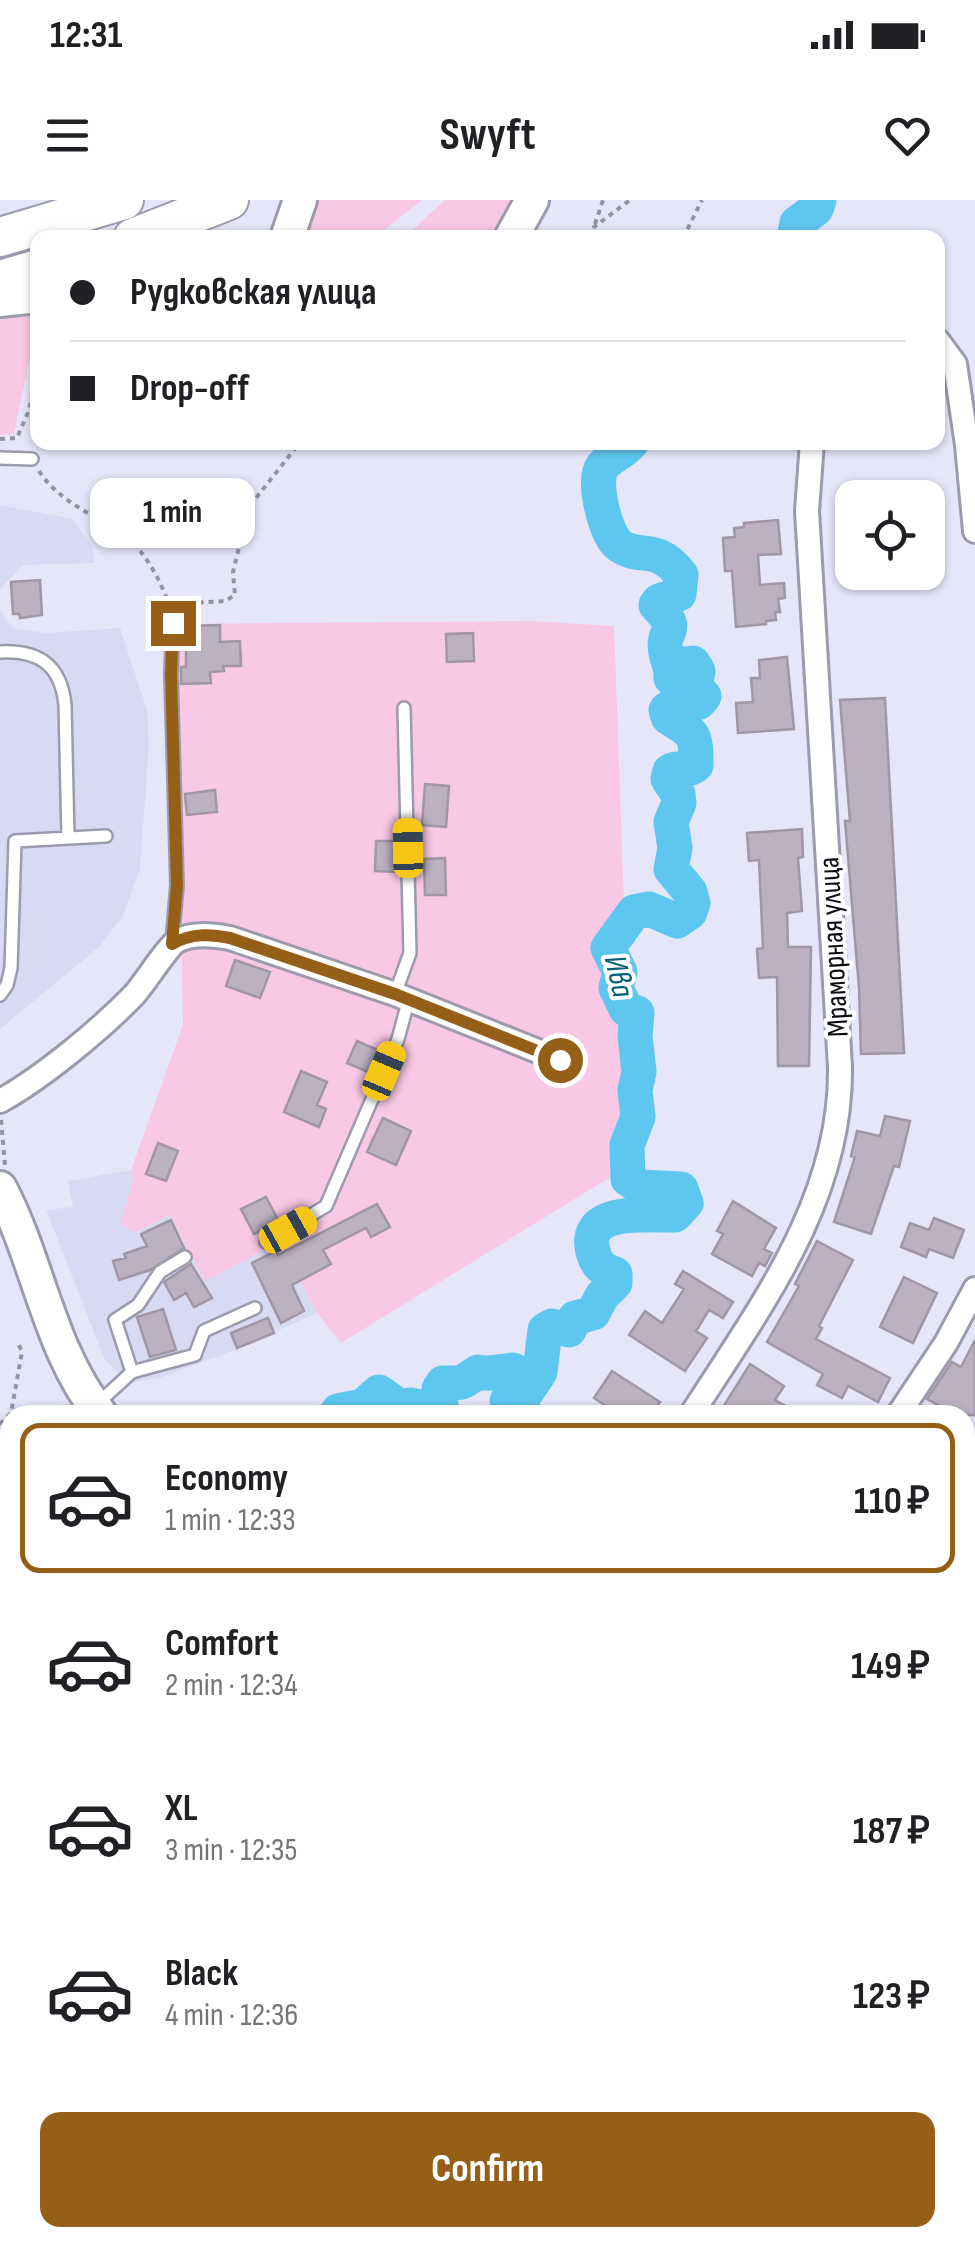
<!DOCTYPE html>
<html lang="en">
<head>
<meta charset="utf-8">
<style>
  :root { --surface:#fff; --page:#f6f6f6; --text:#202124; --muted:#757577; --line:#e0e0e0; --accent:#955f17 }
  body { margin:0; font-family:"Sofia Sans Condensed",sans-serif; background:var(--page); color:var(--text); height:100vh; display:flex; flex-direction:column; font-size:38px; white-space:nowrap }
  * { box-sizing:border-box; margin:0 }
  p { font-size:32px; color:var(--muted) }
  .icon { flex:none; width:55px; height:55px; fill:none; stroke:currentColor; stroke-width:2; stroke-linecap:round; stroke-linejoin:round }
  .map { position:relative; flex:1; overflow:hidden }
  .sheet { position:absolute; left:0px; top:1205px; width:975px; height:842px; display:flex; flex-direction:column; background:var(--surface); border-radius:30px 30px 0 0; box-shadow:0 2px 8px #0004 }
  .sheet>* { flex:none }
  .top-card { position:absolute; left:30px; top:30px; width:915px; height:220px; border-radius:20px; box-shadow:0 2px 8px #0004; display:grid; align-content:center; height:220px; padding:0 40px; background:var(--surface) }
  .controls { position:absolute; left:835px; top:280px; display:grid; gap:20px }
  .controls a { display:grid; place-items:center; width:110px; height:110px; border-radius:20px; background:var(--surface); box-shadow:0 2px 8px #0004; font-size:50px }
  .end { position:absolute; width:45px; height:45px; margin:-22px; border:12px solid #955f17; background:#fff; box-shadow:0 0 0 5px #fff }
  .from { border-radius:50% }
  .bubble { position:absolute; height:70px; border-radius:20px; background:var(--surface); box-shadow:0 2px 8px #0004; font-size:32px; font-weight:700; line-height:70px; text-align:center }
  .car { position:absolute; width:30px; height:60px; margin:-30px -15px; border-radius:12px; box-shadow:0 0 8px 2px #0007; background:linear-gradient(#f5c518 24%,#345 0 40%,#f5c518 0 76%,#345 0 86%,#f5c518 0) }
  .top-card b { display:flex; align-items:center; gap:35px; height:95px; font-size:38px }
  .top-card b+b { border-top:2px solid var(--line) }
  .top-card i { width:25px; height:25px; background:var(--text) }
  ul { padding:18px 0 0; list-style:none }
  li { display:flex; align-items:center; gap:30px; height:150px; margin:0 20px 15px; padding:0 20px; border:5px solid transparent; border-radius:20px }
  li div { flex:1 }
  li b { display:block; font-size:38px }
  li em { font-style:normal; font-weight:700 }
  li.active { border-color:var(--accent) }
  li>.icon { width:90px; height:90px; stroke-width:1.5 }
  .cta { display:flex; gap:20px; margin-top:auto; padding:20px 40px }
  .cta a { flex:1; height:115px; border-radius:20px; background:var(--accent); color:#fff; font-size:40px; font-weight:700; line-height:115px; text-align:center }
  .status { display:flex; justify-content:space-between; align-items:center; height:70px; padding:0 50px; background:var(--surface); direction:ltr }
  .status svg { height:28px; fill:currentColor }
  header { display:flex; justify-content:space-between; align-items:center; height:130px; padding:0 40px; background:var(--surface); font-size:45px; font-weight:700 }
  .map>svg:first-child { display:block }
</style>
</head>
<body>
<div class="status"><b>12:31</b><svg viewBox="0 0 49 12"><path d="M0 12V9h3v3zM5 12V6h3v6zM10 12V3h3v9zM15 12V0h3v12zM26 1h20v11H26zM47 4h2v5h-2z"/></svg></div>
<header><svg class="icon" aria-label="menu" viewBox="0 0 24 24"><path d="M4 6h16M4 12h16M4 18h16"/></svg>Swyft<svg class="icon" aria-label="heart" viewBox="0 0 24 24"><path d="M12 20l-8-8c-3-5 5-10 8-4 3-6 11-1 8 4z"/></svg></header>
<div class="map">
<svg width="975" height="2047" viewBox="0 0 975 2047">
  <rect width="100%" height="100%" fill="#e5e6fa"/>
  <path fill="#d8d9f3" d="M 0,305 L 73,319 L 92,347 L 95,363 L 23,365 L 0,389 Z
    M 0,411 L 13,428 L 47,433 L 120,428 L 147,510 L 149,544 L 140,668 L 123,716 L 99,747 L 0,829 Z
    M 131,970 L 134,978 L 136,1032 L 170,1015 L 280,1040 L 317,1113 L 232,1151 L 159,1178 L 130,1183 L 105,1160 L 46,1010 L 73,1007 L 68,981 Z"/>
  <path fill="#f9c8e6" d="M 318,0 L 422,0 L 375,37 L 299,38 L 307,7 Z
    M 445,0 L 514,0 L 495,37 L 398,38 L 409,33 Z
    M 37,105 L 37,122 L 14,234 L 0,235 L 0,112 Z
    M 531,421 L 614,426 L 624,702 L 625,968 L 341,1143 L 317,1113 L 280,1041 L 205,1081 L 170,1015 L 136,1032 L 120,1025 L 134,978 L 131,970 L 183,825 L 177,424 Z
    M 0,1415 L 10,1433 L 10,1775 L 0,1777 Z"/>
  <g fill="none" stroke-linecap="round" stroke-linejoin="round">
    <path stroke="#5ec7f0" stroke-width="6" d="M 400,1215 L 407,1206
      M 80,2038 L 85,2047"/>
    <path stroke="#5ec7f0" stroke-width="35" d="M 794,38 L 797,23 L 816,9 L 819,0
      M 335,1215 L 338,1211 L 363,1206 L 379,1192 L 400,1207 L 411,1205 L 432,1210 L 441,1204 L 439,1189 L 443,1183 C 466,1183 459,1184 478,1172 C 491,1175 500,1171 513,1170 L 518,1182 L 507,1201 L 510,1205 L 518,1205 L 540,1172 L 545,1130 L 552,1126 L 569,1130 L 575,1118 L 593,1113 L 602,1096 L 615,1083 L 615,1074 C 604,1070 598,1067 594,1055 C 578,1006 647,1016 675,1015 L 686,1003 L 681,989 L 640,987 L 628,979 L 627,945 L 638,917 L 635,890 L 639,872 L 635,836 L 637,813 L 626,809 L 616,788 L 620,772 L 608,748 L 634,712 L 649,709 L 677,721 L 690,712 L 693,703 L 690,692 L 671,669 L 675,648 L 671,622 L 679,603 L 678,594 L 668,579 L 670,571 C 679,566 689,572 696,565 C 696,532 694,534 668,517 L 666,510 L 673,505 L 699,502 L 704,496 L 695,487 L 698,471 L 693,463 L 685,464 L 678,477 L 671,478 C 672,468 668,463 666,453 C 660,427 684,434 656,405 L 659,401 L 679,394 L 681,375 C 657,343 641,360 620,346 C 606,337 592,282 602,267 C 610,256 624,253 632,242
      M 0,1302 L 10,1302"/>
  </g>
  <path fill="#bbb1c2" stroke="#a096a6" stroke-width="2.5" d="M 778,320 L 781,354 L 758,355 L 760,385 L 784,383 L 785,398 L 778,399 L 780,412 L 775,412 L 776,420 L 766,421 L 766,424 L 736,427 L 732,371 L 725,371 L 723,338 L 735,337 L 734,328 L 744,327 L 744,323 Z
    M 40,380 L 42,415 L 20,418 L 19,414 L 13,414 L 11,382 Z
    M 220,425 L 220,442 L 240,441 L 241,466 L 223,466 L 224,471 L 210,472 L 211,483 L 181,484 L 181,467 L 186,467 L 186,426 Z
    M 473,433 L 474,461 L 447,462 L 446,434 Z
    M 787,457 L 794,529 L 738,533 L 736,503 L 753,502 L 751,478 L 760,478 L 759,460 Z
    M 885,498 L 904,853 L 861,854 L 859,788 L 845,621 L 850,621 L 840,500 Z
    M 425,584 L 449,586 L 446,627 L 422,625 Z
    M 215,590 L 217,612 L 187,615 L 185,594 Z
    M 802,629 L 803,657 L 798,658 L 802,711 L 787,713 L 788,747 L 811,747 L 809,866 L 778,866 L 777,777 L 759,778 L 757,749 L 763,748 L 759,660 L 749,661 L 747,633 Z
    M 376,641 L 398,641 L 399,672 L 375,671 Z
    M 445,658 L 446,695 L 425,695 L 424,659 Z
    M 235,760 L 270,772 L 260,798 L 226,786 Z
    M 357,841 L 382,852 L 373,874 L 347,863 Z
    M 301,871 L 327,882 L 317,905 L 326,909 L 319,927 L 284,912 Z
    M 885,916 L 910,921 L 899,967 L 894,966 L 871,1034 L 834,1022 L 855,957 L 851,956 L 857,931 L 880,936 Z
    M 383,918 L 411,931 L 396,965 L 367,952 Z
    M 158,943 L 178,951 L 166,981 L 146,974 Z
    M 266,997 L 279,1022 L 254,1034 L 241,1009 Z
    M 733,1001 L 776,1028 L 764,1049 L 772,1053 L 765,1066 L 759,1063 L 752,1076 L 712,1054 L 723,1034 L 717,1031 Z
    M 377,1004 L 390,1027 L 371,1037 L 366,1028 L 323,1050 L 331,1064 L 292,1085 L 304,1111 L 281,1123 L 252,1063 L 276,1051 L 278,1055 Z
    M 934,1018 L 964,1030 L 953,1058 L 929,1049 L 926,1057 L 901,1047 L 910,1023 L 929,1030 Z
    M 171,1020 L 184,1048 L 150,1070 L 119,1080 L 113,1061 L 126,1058 L 124,1054 L 147,1046 L 141,1034 Z
    M 817,1041 L 853,1060 L 819,1126 L 822,1128 L 816,1139 L 890,1178 L 878,1202 L 848,1186 L 842,1198 L 817,1185 L 823,1174 L 767,1142 L 799,1086 L 795,1084 Z
    M 191,1064 L 212,1098 L 194,1107 L 186,1093 L 174,1100 L 164,1082 Z
    M 683,1071 L 733,1102 L 723,1118 L 709,1110 L 696,1131 L 707,1138 L 685,1171 L 629,1135 L 645,1111 L 662,1123 L 684,1089 L 675,1084 Z
    M 904,1077 L 937,1093 L 913,1143 L 880,1127 Z
    M 163,1109 L 176,1150 L 150,1157 L 137,1117 Z
    M 268,1118 L 274,1133 L 237,1148 L 231,1133 Z
    M 975,1140 L 975,1215 L 956,1215 L 927,1199 L 952,1162 L 961,1167 Z
    M 750,1164 L 784,1186 L 775,1200 L 802,1215 L 737,1215 L 723,1207 Z
    M 612,1171 L 660,1202 L 651,1215 L 620,1215 L 594,1198 Z"/>
  <g fill="none" stroke-linecap="round" stroke-linejoin="round">
    <g stroke="#9b9bad" stroke-width="16">
      <path id="lane" d="M 0,258 L 32,259
        M 0,452 C 39,450 61,465 65,505 L 68,638
        M 172,743 L 177,685 L 171,474 L 173,423
        M 395,794 L 410,753 L 404,508
        M 0,795 L 7,785 L 11,768 L 15,641 L 106,636
        M 266,1042 L 326,1006 L 398,839 L 408,802
        M 132,1172 L 115,1120 L 138,1105 L 160,1072 L 185,1057
        M 97,1204 L 132,1172 L 195,1155 L 204,1131 L 255,1108
        M 0,1617 L 10,1588
        M 0,1677 L 10,1707"/>
    </g>
    <g stroke="#9b9bad" stroke-width="28">
      <path id="street" d="M 938,141 L 955,164 L 967,245 L 975,331
        M 0,901 C 42,878 100,830 134,795 C 144,784 168,746 177,741 C 193,732 214,735 230,738 L 395,794 L 560,860
        M 691,1215 C 760,1107 842,1000 840,867 L 807,311 L 812,242
        M 898,1215 L 946,1143 L 975,1089
        M 965,1302 L 975,1282"/>
    </g>
    <g stroke="#9b9bad" stroke-width="38">
      <path id="secondary" d="M 287,38 L 300,0
        M 511,38 L 532,0
        M 0,100 L 38,96
        M 0,988 C 39,1062 48,1148 101,1215
        M 965,1862 L 975,1869"/>
    </g>
    <g stroke="#9b9bad" stroke-width="42">
      <path id="primary" d="M 0,37 L 124,0
        M 133,38 L 229,0
        M 0,80 L 38,69"/>
    </g>
    <path stroke="#9394a2" stroke-width="4" stroke-dasharray="5 5" stroke-linecap="butt" d="M 595,24 L 603,0
      M 591,38 L 594,27 L 630,0
      M 683,38 L 702,0
      M 0,239 L 17,238 L 29,210 L 38,168
      M 39,271 C 59,302 95,315 125,336 C 146,352 162,383 170,408
      M 183,413 L 192,403 L 225,401 L 235,395 L 233,372 L 249,307 L 297,246 L 459,246 L 467,242
      M 1,920 L 5,965
      M 0,1224 L 11,1213 L 22,1152 L 18,1143
      M 0,1838 L 10,1835
      M 169,2038 L 172,2047
      M 104,2047 L 110,2038
      M 342,2047 L 350,2038"/>
    <use href="#lane" stroke="#fff" stroke-width="11"/>
    <use href="#street" stroke="#fff" stroke-width="22"/>
    <use href="#secondary" stroke="#fff" stroke-width="32"/>
    <use href="#primary" stroke="#fff" stroke-width="38"/>
  </g>
  <g fill="none" stroke-linecap="round" stroke-linejoin="round">
    <path stroke="#955f17" stroke-width="12" d="M 173,423 L 171,474 L 177,685 L 172,744 C 191,733 210,734 230,738 L 395,794 L 560,860"/>
  </g>
  <g text-anchor="middle" stroke-width="8" stroke-linejoin="round" paint-order="stroke">
    <g font-size="30" fill="#0b0b11" stroke="#fff">
      <text transform="translate(833 747) rotate(-93)" y="10">Мраморная улица</text>
    </g>
    <g font-size="32" font-style="italic" fill="#045e7a" stroke="#fff">
      <text transform="translate(620 776) rotate(77)" y="11">Ива</text>
    </g>
  </g>
</svg>
<div class="controls">
<a><svg class="icon" aria-label="locate" viewBox="0 0 24 24"><circle cx="12" cy="12" r="6"/><path d="M12 2v4M12 18v4M2 12h4M18 12h4"/></svg></a>
</div>
<i class="end from" style="left:560px;top:860px"></i>
<i class="end" style="left:173px;top:423px"></i>
<div class="bubble" style="left:90px;top:278px;width:165px">1 min</div>
<i class="car" style="left:408px;top:648px;rotate:359deg"></i>
<i class="car" style="left:384px;top:871px;rotate:23deg"></i>
<i class="car" style="left:288px;top:1030px;rotate:61deg"></i>
<div class="top-card">
<b><i class="from"></i>Рудковская улица</b>
<b><i></i>Drop-off</b>
</div>
<section class="sheet">
<ul>
<li class="active"><svg class="icon" aria-label="car" viewBox="0 0 24 24"><path d="M5 17H2v-5l4-1 3-4h7l3 4 3 1v5h-3M9 17h6M6 11h13"/><circle cx="7" cy="17" r="2"/><circle cx="17" cy="17" r="2"/></svg><div><b>Economy</b><p>1 min · 12:33</p></div><em>110 ₽</em></li>
<li><svg class="icon" aria-label="car" viewBox="0 0 24 24"><path d="M5 17H2v-5l4-1 3-4h7l3 4 3 1v5h-3M9 17h6M6 11h13"/><circle cx="7" cy="17" r="2"/><circle cx="17" cy="17" r="2"/></svg><div><b>Comfort</b><p>2 min · 12:34</p></div><em>149 ₽</em></li>
<li><svg class="icon" aria-label="car" viewBox="0 0 24 24"><path d="M5 17H2v-5l4-1 3-4h7l3 4 3 1v5h-3M9 17h6M6 11h13"/><circle cx="7" cy="17" r="2"/><circle cx="17" cy="17" r="2"/></svg><div><b>XL</b><p>3 min · 12:35</p></div><em>187 ₽</em></li>
<li><svg class="icon" aria-label="car" viewBox="0 0 24 24"><path d="M5 17H2v-5l4-1 3-4h7l3 4 3 1v5h-3M9 17h6M6 11h13"/><circle cx="7" cy="17" r="2"/><circle cx="17" cy="17" r="2"/></svg><div><b>Black</b><p>4 min · 12:36</p></div><em>123 ₽</em></li>
</ul>
<div class="cta"><a>Confirm</a></div>
</section>
</div>
</body>
</html>
